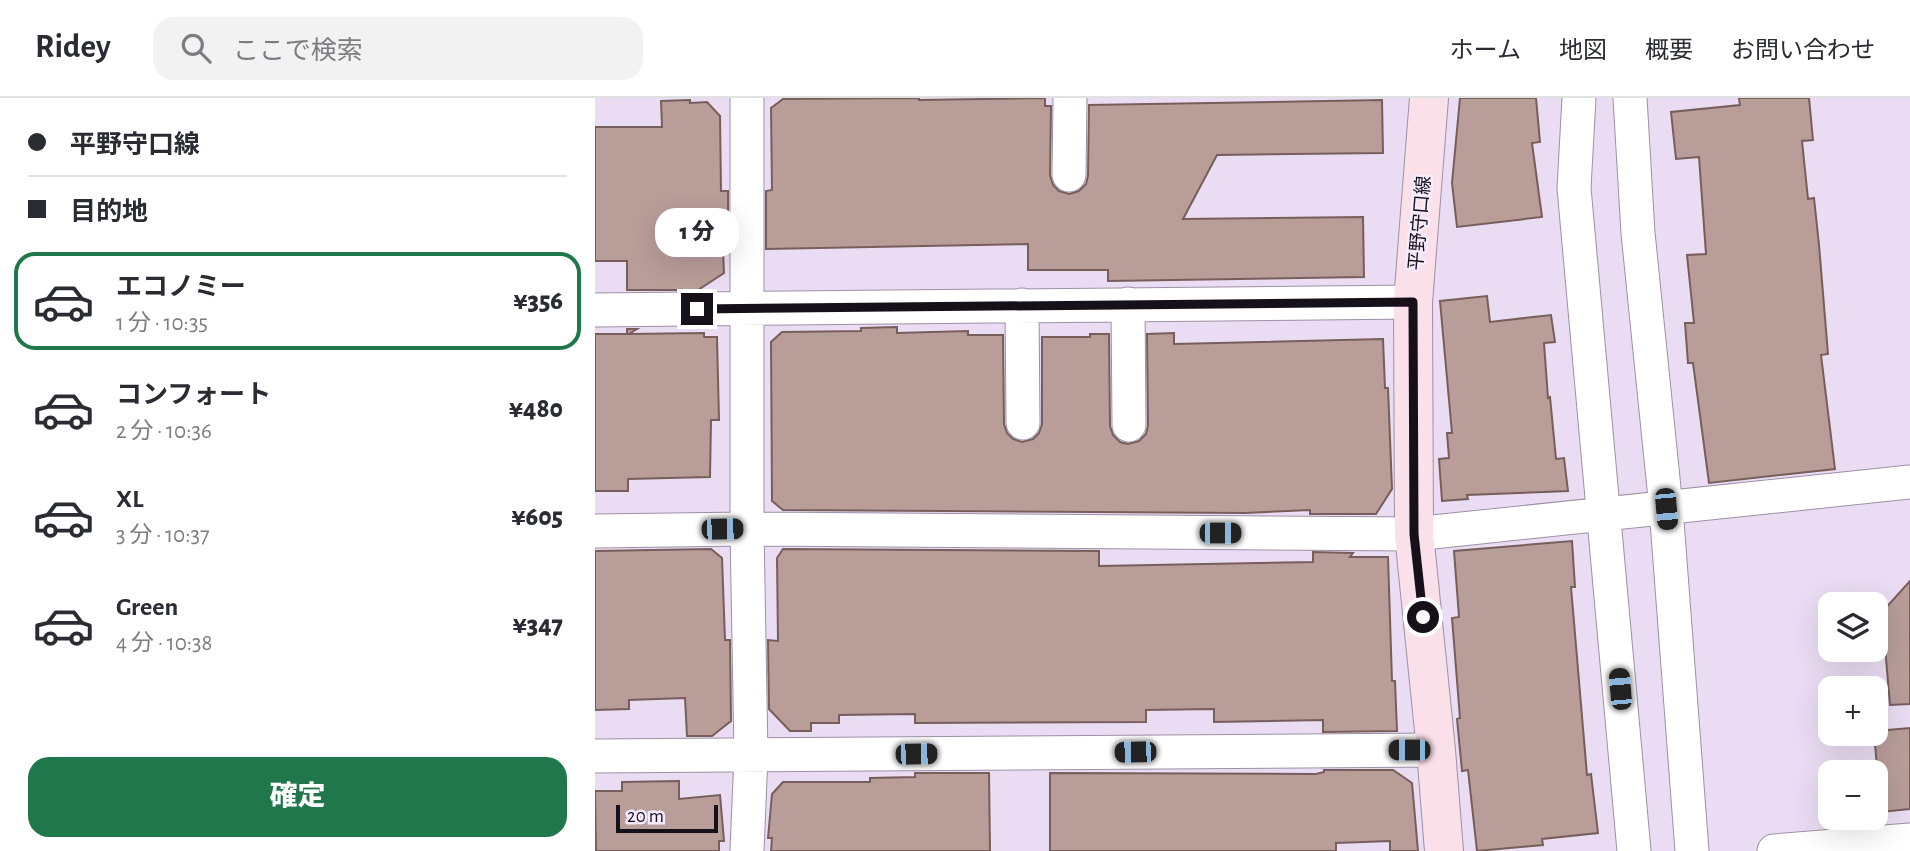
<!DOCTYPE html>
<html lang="ja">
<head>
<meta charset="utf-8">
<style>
  :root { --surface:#fff; --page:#f2f2f3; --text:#2b2b33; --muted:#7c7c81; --line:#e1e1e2; --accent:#20774b }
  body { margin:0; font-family:"Alegreya Sans","Noto Sans JP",sans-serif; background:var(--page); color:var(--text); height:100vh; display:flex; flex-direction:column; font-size:26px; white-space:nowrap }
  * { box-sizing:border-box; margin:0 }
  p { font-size:23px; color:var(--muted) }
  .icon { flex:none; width:38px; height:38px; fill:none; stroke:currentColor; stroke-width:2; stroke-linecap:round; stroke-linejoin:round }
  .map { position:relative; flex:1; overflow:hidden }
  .panel { display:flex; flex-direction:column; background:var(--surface); width:595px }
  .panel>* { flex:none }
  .guide { display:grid; align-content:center; height:154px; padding:0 28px; background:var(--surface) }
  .controls { position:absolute; left:1223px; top:494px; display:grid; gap:14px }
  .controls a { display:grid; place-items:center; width:70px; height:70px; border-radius:14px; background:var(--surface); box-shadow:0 7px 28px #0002; font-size:35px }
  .scale { position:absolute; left:21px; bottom:18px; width:102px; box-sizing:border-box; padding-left:7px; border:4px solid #161119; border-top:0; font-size:19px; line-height:24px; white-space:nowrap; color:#161119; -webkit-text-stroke:5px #f6ebfd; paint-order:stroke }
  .end { position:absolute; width:32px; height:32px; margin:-16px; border:9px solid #161119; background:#fff; box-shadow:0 0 0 4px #fff }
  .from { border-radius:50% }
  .bubble { position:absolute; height:49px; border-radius:21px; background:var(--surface); box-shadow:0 7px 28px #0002; font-size:23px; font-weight:800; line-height:49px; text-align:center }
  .car { position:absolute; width:21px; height:42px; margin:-21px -10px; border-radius:9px; box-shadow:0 0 5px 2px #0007; background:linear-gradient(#222 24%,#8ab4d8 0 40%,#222 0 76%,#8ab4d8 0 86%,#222 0) }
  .guide b { display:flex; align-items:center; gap:24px; height:66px; font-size:26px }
  .guide b+b { border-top:2px solid var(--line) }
  .guide i { width:18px; height:18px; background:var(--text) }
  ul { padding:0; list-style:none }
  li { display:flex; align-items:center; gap:21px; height:98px; margin:0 14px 10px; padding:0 14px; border:4px solid transparent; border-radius:21px }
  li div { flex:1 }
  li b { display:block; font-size:26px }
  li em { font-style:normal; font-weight:800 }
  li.selected { border-color:var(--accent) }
  li>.icon { width:63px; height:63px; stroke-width:1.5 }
  .action { display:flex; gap:14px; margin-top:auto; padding:14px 28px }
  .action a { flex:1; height:80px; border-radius:21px; background:var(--accent); color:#fff; font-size:28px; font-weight:800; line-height:80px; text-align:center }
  header { display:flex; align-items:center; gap:42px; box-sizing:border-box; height:98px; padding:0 35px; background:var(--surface); border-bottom:2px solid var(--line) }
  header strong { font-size:33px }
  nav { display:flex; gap:38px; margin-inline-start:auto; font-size:24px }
  .search { width:490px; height:63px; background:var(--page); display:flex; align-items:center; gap:18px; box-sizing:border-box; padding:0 24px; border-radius:21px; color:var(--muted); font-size:26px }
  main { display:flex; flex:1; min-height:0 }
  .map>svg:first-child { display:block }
</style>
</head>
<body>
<header>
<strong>Ridey</strong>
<div class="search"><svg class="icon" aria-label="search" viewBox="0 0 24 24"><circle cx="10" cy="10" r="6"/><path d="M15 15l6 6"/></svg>ここで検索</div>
<nav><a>ホーム</a><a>地図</a><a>概要</a><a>お問い合わせ</a></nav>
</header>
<main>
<section class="panel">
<div class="guide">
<b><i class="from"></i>平野守口線</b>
<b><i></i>目的地</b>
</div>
<ul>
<li class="selected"><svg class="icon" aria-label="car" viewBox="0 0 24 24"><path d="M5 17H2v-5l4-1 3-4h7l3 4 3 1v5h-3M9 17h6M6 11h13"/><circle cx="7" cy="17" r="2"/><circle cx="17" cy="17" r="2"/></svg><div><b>エコノミー</b><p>1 分 · 10:35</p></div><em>¥356</em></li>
<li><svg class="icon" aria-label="car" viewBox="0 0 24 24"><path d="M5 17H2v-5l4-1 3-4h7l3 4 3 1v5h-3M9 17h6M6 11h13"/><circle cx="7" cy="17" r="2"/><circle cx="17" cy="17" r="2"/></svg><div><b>コンフォート</b><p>2 分 · 10:36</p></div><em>¥480</em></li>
<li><svg class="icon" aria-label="car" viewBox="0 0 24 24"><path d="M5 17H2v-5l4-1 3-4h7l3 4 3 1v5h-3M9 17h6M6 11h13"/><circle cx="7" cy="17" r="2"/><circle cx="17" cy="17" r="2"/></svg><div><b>XL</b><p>3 分 · 10:37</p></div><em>¥605</em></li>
<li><svg class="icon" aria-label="car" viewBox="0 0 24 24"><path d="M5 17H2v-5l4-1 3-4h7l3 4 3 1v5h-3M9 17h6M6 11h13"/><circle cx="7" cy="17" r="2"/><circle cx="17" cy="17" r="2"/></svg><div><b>Green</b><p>4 分 · 10:38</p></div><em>¥347</em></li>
</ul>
<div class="action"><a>確定</a></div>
</section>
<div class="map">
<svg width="1315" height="753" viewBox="0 0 1315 753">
  <rect width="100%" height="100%" fill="#eaddf3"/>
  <path fill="#b89d99" stroke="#775e5b" stroke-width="2" d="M 324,0 L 324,2 L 450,0 L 450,8 L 456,8 L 455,77 L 458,87 L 464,93 L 474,96 L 484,93 L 491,86 L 493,78 L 494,7 L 787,2 L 788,55 L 622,57 L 588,121 L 768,119 L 769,179 L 513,183 L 513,172 L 433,172 L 433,146 L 171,151 L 171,93 L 177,92 L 176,10 L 188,1 Z
    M 865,0 L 941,0 L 945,44 L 937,45 L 947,119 L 862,129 L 857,85 Z
    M 1144,0 L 1214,0 L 1218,42 L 1207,43 L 1213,101 L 1219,100 L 1224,147 L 1233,256 L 1226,257 L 1240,371 L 1114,385 L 1098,265 L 1093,265 L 1090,225 L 1099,225 L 1092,157 L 1111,156 L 1104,59 L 1081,61 L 1076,14 L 1145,7 Z
    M 95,2 L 95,5 L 112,4 L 125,18 L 126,93 L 133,93 L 133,151 L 128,152 L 129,175 L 103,192 L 32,192 L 32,163 L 0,163 L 0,29 L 67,29 L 66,3 Z
    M 892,198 L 895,224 L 956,217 L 960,244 L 949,245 L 953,300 L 955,299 L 961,361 L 969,360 L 973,393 L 872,397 L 873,401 L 847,403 L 844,361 L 854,360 L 852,335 L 857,335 L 845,203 Z
    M 302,229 L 302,235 L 373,233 L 373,237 L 408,237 L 409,326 L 412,335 L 418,341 L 427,344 L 438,341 L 444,335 L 447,326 L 447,239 L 495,239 L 495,236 L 514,236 L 515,328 L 518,337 L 525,344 L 533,346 L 544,343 L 551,336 L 553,328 L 552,236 L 579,235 L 579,246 L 788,241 L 790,290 L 793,290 L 797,391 L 781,416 L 715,416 L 715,412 L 650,415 L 188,412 L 177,403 L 176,244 L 187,234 L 266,233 L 266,230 Z
    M 32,231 L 42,231 L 34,236 L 109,235 L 109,239 L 122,239 L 124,322 L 116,322 L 115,379 L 33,381 L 33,393 L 0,393 L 0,236 L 32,236 Z
    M 977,443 L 980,489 L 976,489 L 992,677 L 996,676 L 1003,735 L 947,741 L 948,747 L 882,753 L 873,672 L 867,673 L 862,621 L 865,620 L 857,520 L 864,519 L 859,453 Z
    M 116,451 L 127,460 L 130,542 L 135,542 L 136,623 L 117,638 L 92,638 L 90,600 L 34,602 L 34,611 L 0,612 L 0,453 Z
    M 188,451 L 504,453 L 504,468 L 718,464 L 718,454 L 758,455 L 755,459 L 793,459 L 797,583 L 800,583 L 802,633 L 728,634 L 728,622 L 619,624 L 619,611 L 551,612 L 551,624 L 320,625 L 320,616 L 244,617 L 244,625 L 216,625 L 216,633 L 195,633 L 174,611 L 173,542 L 183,543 L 182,460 Z
    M 1315,483 L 1315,606 L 1295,607 L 1287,514 Z
    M 1315,630 L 1315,711 L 1286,714 L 1279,635 L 1281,633 Z
    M 729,672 L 798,672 L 817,685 L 823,753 L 795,753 L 795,743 L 741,745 L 741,753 L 455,753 L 455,675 L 721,676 L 729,674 Z
    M 320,675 L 394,675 L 395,753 L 176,753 L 177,740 L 173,740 L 177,696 L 188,684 L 275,684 L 275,680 L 320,679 Z
    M 84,683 L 84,701 L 125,697 L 129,743 L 124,743 L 124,753 L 1,753 L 0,693 L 27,693 L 27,684 Z"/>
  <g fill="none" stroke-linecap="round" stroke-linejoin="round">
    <g stroke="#9d90a5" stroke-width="35">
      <path id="street" d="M 984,0 L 979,90 L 1039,753
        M 1035,0 L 1043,135 L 1071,410 L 1097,753
        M 474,77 L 475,0
        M 533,206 L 534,327
        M 427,207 L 428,325
        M 0,212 L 818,204
        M 0,433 L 152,431 L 819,436 L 1315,384
        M 0,658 L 841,652
        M 152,753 L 156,657 L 152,431 L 152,0
        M 1179,753 L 1315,742"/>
    </g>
    <g stroke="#9d90a5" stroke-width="40">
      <path id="secondary" d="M 834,0 L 818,204 L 819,436 L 841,652 L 849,753"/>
    </g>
    <use href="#street" stroke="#fff" stroke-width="33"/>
    <use href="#secondary" stroke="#fae0e8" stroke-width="38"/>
  </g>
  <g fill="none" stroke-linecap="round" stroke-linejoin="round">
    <path stroke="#161119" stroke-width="9" d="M 102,211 L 818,204 L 819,436 L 828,519"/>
  </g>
  <g text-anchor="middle" stroke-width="5" stroke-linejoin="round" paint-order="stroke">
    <g font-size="19" fill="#161119" stroke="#f6ebfd">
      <text transform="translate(824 125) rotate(-85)" y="7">平野守口線</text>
    </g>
  </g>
</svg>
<div class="controls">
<a><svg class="icon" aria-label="layers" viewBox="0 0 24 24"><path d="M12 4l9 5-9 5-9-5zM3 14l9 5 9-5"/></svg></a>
<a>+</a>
<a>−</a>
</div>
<div class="scale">20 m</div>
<i class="end from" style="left:828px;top:519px"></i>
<i class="end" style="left:102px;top:211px"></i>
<div class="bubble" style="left:60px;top:110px;width:84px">1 分</div>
<i class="car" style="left:1071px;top:411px;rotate:175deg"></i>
<i class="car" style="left:127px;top:431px;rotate:89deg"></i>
<i class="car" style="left:625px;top:435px;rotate:90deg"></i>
<i class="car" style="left:1025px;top:591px;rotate:355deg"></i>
<i class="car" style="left:814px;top:652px;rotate:270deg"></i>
<i class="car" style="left:540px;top:654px;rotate:269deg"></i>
<i class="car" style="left:321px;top:656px;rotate:89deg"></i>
</div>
</main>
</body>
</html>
